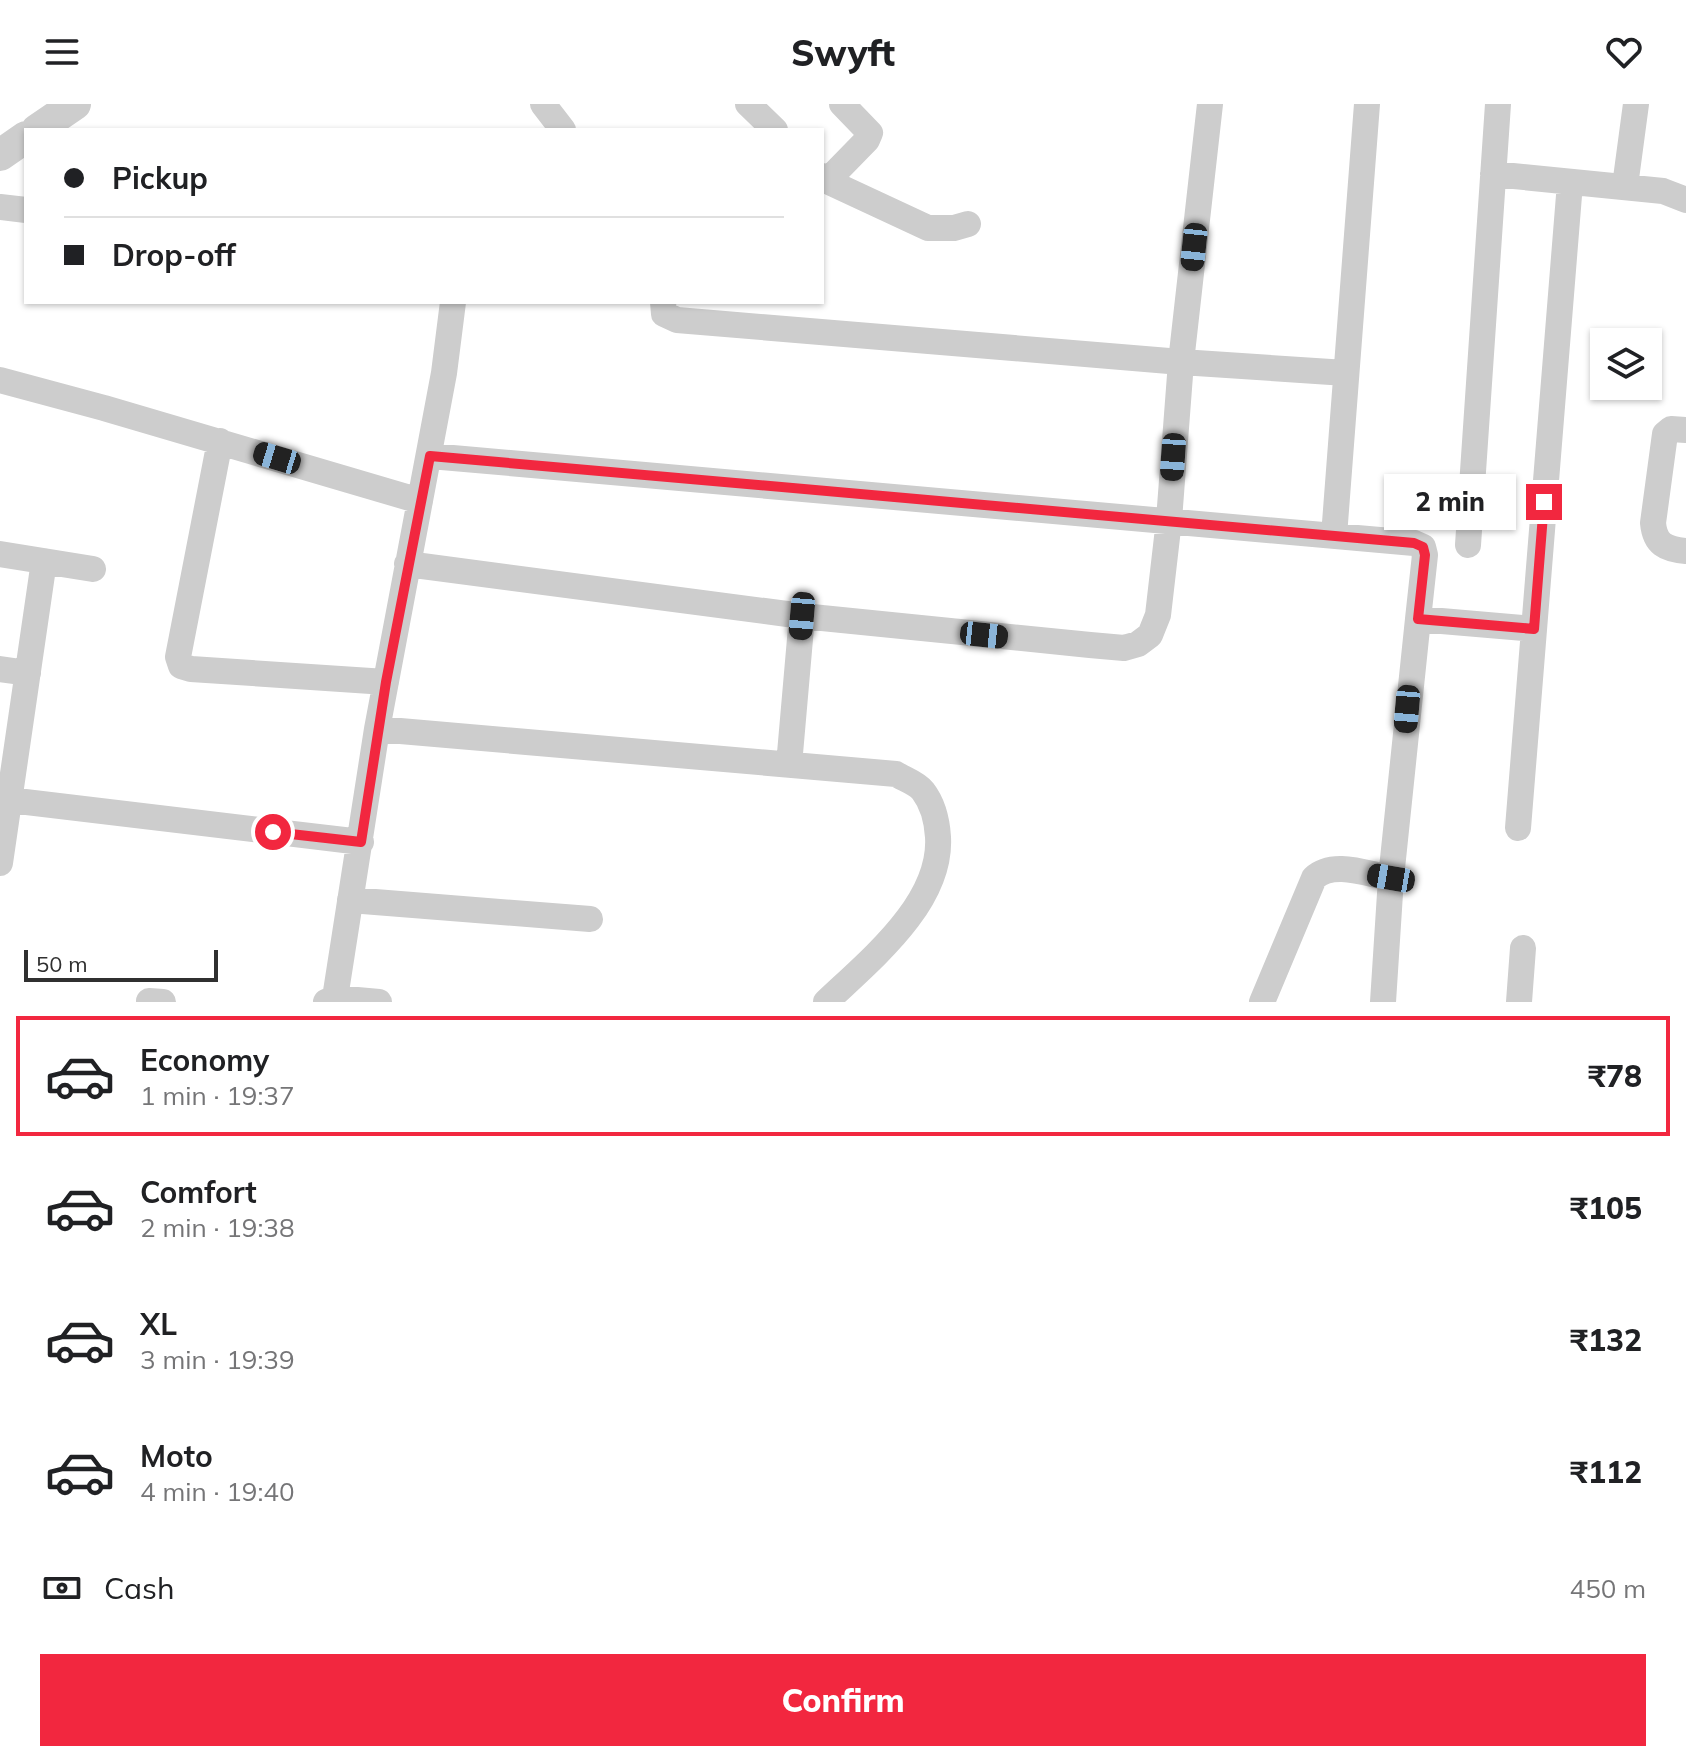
<!DOCTYPE html>
<html lang="en">
<head>
<meta charset="utf-8">
<style>
  :root { --surface:#fff; --page:#f6f6f6; --text:#202124; --muted:#757577; --line:#e0e0e0; --accent:#f2273f }
  body { margin:0; font-family:Mulish,sans-serif; background:var(--page); color:var(--text); height:100vh; display:flex; flex-direction:column; font-size:30px; white-space:nowrap }
  * { box-sizing:border-box; margin:0 }
  p { font-size:26px; color:var(--muted) }
  .icon { flex:none; width:44px; height:44px; fill:none; stroke:currentColor; stroke-width:2; stroke-linecap:round; stroke-linejoin:round }
  .map { position:relative; height:898px; overflow:hidden }
  .drawer { display:flex; flex-direction:column; background:var(--surface); flex:1 }
  .drawer>* { flex:none }
  .guide { position:absolute; left:24px; top:24px; width:800px; height:176px; border-radius:0px; box-shadow:0 2px 6px #0004; display:grid; align-content:center; height:176px; padding:0 40px; background:var(--surface) }
  .fabs { position:absolute; left:1590px; top:224px; display:grid; gap:16px }
  .fabs a { display:grid; place-items:center; width:72px; height:72px; border-radius:0px; background:var(--surface); box-shadow:0 2px 6px #0004; font-size:40px }
  .scale { position:absolute; left:24px; bottom:20px; width:194px; box-sizing:border-box; padding-left:8px; border:4px solid #303030; border-top:0; font-size:22px; line-height:28px; white-space:nowrap; color:#303030; -webkit-text-stroke:6px #fff; paint-order:stroke }
  .end { position:absolute; width:36px; height:36px; margin:-18px; border:10px solid #f2273f; background:#fff; box-shadow:0 0 0 4px #fff }
  .from { border-radius:50% }
  .bubble { position:absolute; height:56px; border-radius:0px; background:var(--surface); box-shadow:0 2px 6px #0004; font-size:26px; font-weight:800; line-height:56px; text-align:center }
  .car { position:absolute; width:24px; height:48px; margin:-24px -12px; border-radius:10px; box-shadow:0 0 6px 2px #0007; background:linear-gradient(#222 24%,#8ab4d8 0 40%,#222 0 76%,#8ab4d8 0 86%,#222 0) }
  .guide b { display:flex; align-items:center; gap:28px; height:76px; font-size:30px }
  .guide b+b { border-top:2px solid var(--line) }
  .guide i { width:20px; height:20px; background:var(--text) }
  ul { padding:14px 0 0; list-style:none }
  li { display:flex; align-items:center; gap:24px; height:120px; margin:0 16px 12px; padding:0 24px; border:4px solid transparent; border-radius:0px }
  li div { flex:1 }
  li b { display:block; font-size:30px }
  li em { font-style:normal; font-weight:800 }
  li.active { border-color:var(--accent) }
  li>.icon { width:72px; height:72px; stroke-width:1.5 }
  .pay { display:flex; align-items:center; gap:20px; height:88px; padding:0 40px; font-size:30px }
  .pay p { margin-inline-start:auto }
  .primary-button { display:flex; gap:16px; margin-top:auto; padding:16px 40px }
  .primary-button a { flex:1; height:92px; border-radius:0px; background:var(--accent); color:#fff; font-size:32px; font-weight:800; line-height:92px; text-align:center }
  header { display:flex; justify-content:space-between; align-items:center; height:104px; padding:0 40px; background:var(--surface); font-size:36px; font-weight:800 }
  .map>svg:first-child { display:block }
</style>
</head>
<body>
<header><svg class="icon" aria-label="menu" viewBox="0 0 24 24"><path d="M4 6h16M4 12h16M4 18h16"/></svg>Swyft<svg class="icon" aria-label="heart" viewBox="0 0 24 24"><path d="M12 20l-8-8c-3-5 5-10 8-4 3-6 11-1 8 4z"/></svg></header>
<div class="map">
<svg width="1686" height="898" viewBox="0 0 1686 898">
  <rect width="100%" height="100%" fill="#fff"/>
  <g fill="none" stroke-linecap="round" stroke-linejoin="round">
    <path stroke="#cdcdcd" stroke-width="26" d="M 543,0 L 563,26
      M 748,0 L 775,26
      M 1493,70 L 1663,87 L 1686,96
      M 822,72 L 827,77 L 867,36 L 870,29 L 842,0
      M 827,77 L 928,124 L 954,124 L 968,120
      M 1625,82 L 1636,0
      M 0,103 L 26,106
      M 663,198 L 664,210 L 677,216 L 1181,258 L 1346,269
      M 0,276 L 104,304 L 420,397
      M 1686,326 L 1671,325 L 1665,330 L 1653,419 C 1655,440 1665,445 1686,447
      M 220,337 L 178,553 L 181,562 L 191,565 L 386,578
      M 430,352 L 1414,439 L 1423,443 L 1425,451 L 1418,515
      M 1334,432 L 1367,0
      M 1468,441 L 1498,0
      M 0,450 L 93,465
      M 407,460 L 802,512 L 1090,541 L 1124,544 L 1138,540 L 1150,531 L 1158,511 L 1169,416 L 1181,258 L 1210,0
      M 0,565 L 28,569
      M 377,625 L 896,670 C 904,675 917,679 923,687 C 933,700 937,717 938,733 C 942,799 870,856 826,898
      M 789,661 L 802,512
      M 0,695 L 361,738
      M 1518,724 L 1570,79
      M 0,759 L 44,457
      M 350,796 L 590,815
      M 335,894 L 377,625 L 444,269 L 453,198
      M 149,897 L 163,898
      M 326,898 L 335,894 L 379,898
      M 1262,898 L 1314,774 C 1333,756 1367,770 1391,774
      M 1383,898 L 1391,774 L 1418,515 L 1534,525
      M 1519,898 L 1523,844"/>
    <path stroke="#cdcdcd" stroke-width="32" d="M 37,26 L 75,0
      M 0,51 L 26,33"/>
  </g>
  <g fill="none" stroke-linecap="round" stroke-linejoin="round">
    <path stroke="#f2273f" stroke-width="10" d="M 273,728 L 361,738 L 386,578 L 430,352 L 1414,439 L 1423,443 L 1425,451 L 1418,515 L 1534,525 L 1544,398"/>
  </g>
</svg>
<div class="fabs">
<a><svg class="icon" aria-label="layers" viewBox="0 0 24 24"><path d="M12 4l9 5-9 5-9-5zM3 14l9 5 9-5"/></svg></a>
</div>
<div class="scale">50 m</div>
<i class="end from" style="left:273px;top:728px"></i>
<i class="end" style="left:1544px;top:398px"></i>
<div class="bubble" style="left:1384px;top:370px;width:132px">2 min</div>
<i class="car" style="left:1194px;top:143px;rotate:186deg"></i>
<i class="car" style="left:1173px;top:353px;rotate:184deg"></i>
<i class="car" style="left:277px;top:354px;rotate:287deg"></i>
<i class="car" style="left:802px;top:512px;rotate:185deg"></i>
<i class="car" style="left:984px;top:531px;rotate:96deg"></i>
<i class="car" style="left:1407px;top:605px;rotate:185deg"></i>
<i class="car" style="left:1391px;top:774px;rotate:280deg"></i>
<div class="guide">
<b><i class="from"></i>Pickup</b>
<b><i></i>Drop-off</b>
</div>
</div>
<section class="drawer">
<ul>
<li class="active"><svg class="icon" aria-label="car" viewBox="0 0 24 24"><path d="M5 17H2v-5l4-1 3-4h7l3 4 3 1v5h-3M9 17h6M6 11h13"/><circle cx="7" cy="17" r="2"/><circle cx="17" cy="17" r="2"/></svg><div><b>Economy</b><p>1 min · 19:37</p></div><em>₹78</em></li>
<li><svg class="icon" aria-label="car" viewBox="0 0 24 24"><path d="M5 17H2v-5l4-1 3-4h7l3 4 3 1v5h-3M9 17h6M6 11h13"/><circle cx="7" cy="17" r="2"/><circle cx="17" cy="17" r="2"/></svg><div><b>Comfort</b><p>2 min · 19:38</p></div><em>₹105</em></li>
<li><svg class="icon" aria-label="car" viewBox="0 0 24 24"><path d="M5 17H2v-5l4-1 3-4h7l3 4 3 1v5h-3M9 17h6M6 11h13"/><circle cx="7" cy="17" r="2"/><circle cx="17" cy="17" r="2"/></svg><div><b>XL</b><p>3 min · 19:39</p></div><em>₹132</em></li>
<li><svg class="icon" aria-label="car" viewBox="0 0 24 24"><path d="M5 17H2v-5l4-1 3-4h7l3 4 3 1v5h-3M9 17h6M6 11h13"/><circle cx="7" cy="17" r="2"/><circle cx="17" cy="17" r="2"/></svg><div><b>Moto</b><p>4 min · 19:40</p></div><em>₹112</em></li>
</ul>
<div class="pay"><svg class="icon" aria-label="cash" viewBox="0 0 24 24"><path d="M3 7h18v10H3z"/><circle cx="12" cy="12" r="2"/></svg>Cash<p>450 m</p></div>
<div class="primary-button"><a>Confirm</a></div>
</section>
</body>
</html>
